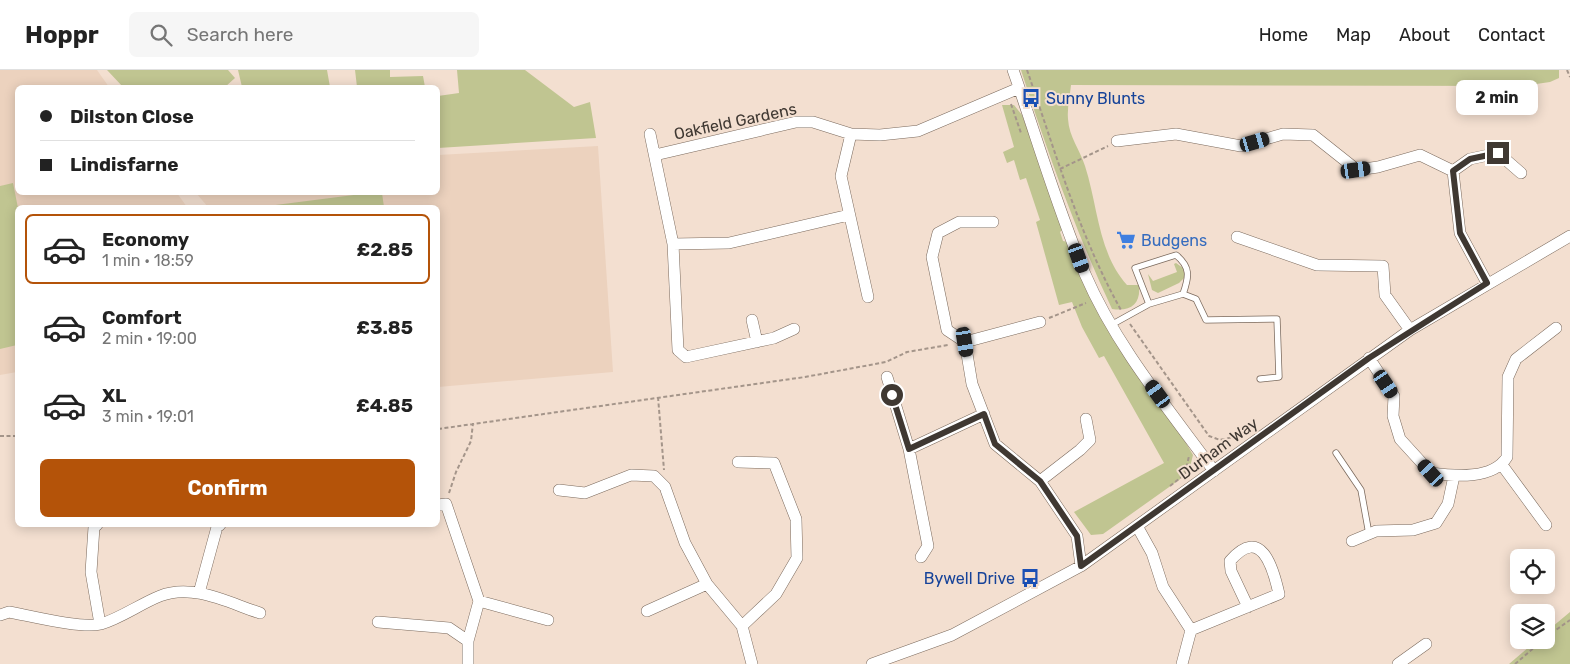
<!DOCTYPE html>
<html lang="en">
<head>
<meta charset="utf-8">
<style>
  :root { --surface:#fff; --page:#f6f6f6; --text:#222; --muted:#767676; --line:#e0e0e0; --accent:#b45309 }
  body { margin:0; font-family:Rubik,sans-serif; background:var(--page); color:var(--text); height:100vh; display:flex; flex-direction:column; font-size:19px; white-space:nowrap }
  * { box-sizing:border-box; margin:0 }
  p { font-size:16px; color:var(--muted) }
  .icon { flex:none; width:28px; height:28px; fill:none; stroke:currentColor; stroke-width:2; stroke-linecap:round; stroke-linejoin:round }
  .map { position:relative; flex:1; overflow:hidden }
  .drawer { position:absolute; left:15px; top:135px; width:425px; height:322px; display:flex; flex-direction:column; background:var(--surface); border-radius:8px; box-shadow:0 2px 12px #0003 }
  .drawer>* { flex:none }
  .hud { position:absolute; left:15px; top:15px; width:425px; height:110px; border-radius:8px; box-shadow:0 2px 12px #0003; display:grid; align-content:center; height:110px; padding:0 25px; background:var(--surface) }
  .fabs { position:absolute; left:1510px; top:479px; display:grid; gap:10px }
  .fabs a { display:grid; place-items:center; width:45px; height:45px; border-radius:8px; background:var(--surface); box-shadow:0 2px 12px #0003; font-size:25px }
  .end { position:absolute; width:22px; height:22px; margin:-11px; border:6px solid #3f3832; background:#fff; box-shadow:0 0 0 2px #fff }
  .from { border-radius:50% }
  .bubble { position:absolute; height:35px; border-radius:8px; background:var(--surface); box-shadow:0 2px 12px #0003; font-size:16px; font-weight:700; line-height:35px; text-align:center }
  .car { position:absolute; width:15px; height:30px; margin:-15px -8px; border-radius:6px; box-shadow:0 0 4px 1px #0007; background:linear-gradient(#222 24%,#8ab4d8 0 40%,#222 0 76%,#8ab4d8 0 86%,#222 0) }
  .hud b { display:flex; align-items:center; gap:18px; height:48px; font-size:19px }
  .hud b+b { border-top:1px solid var(--line) }
  .hud i { width:12px; height:12px; background:var(--text) }
  ul { padding:9px 0 0; list-style:none }
  li { display:flex; align-items:center; gap:15px; height:70px; margin:0 10px 8px; padding:0 15px; border:2px solid transparent; border-radius:8px }
  li div { flex:1 }
  li b { display:block; font-size:19px }
  li em { font-style:normal; font-weight:700 }
  li.current { border-color:var(--accent) }
  li>.icon { width:45px; height:45px; stroke-width:1.5 }
  .button { display:flex; gap:10px; margin-top:auto; padding:10px 25px }
  .button a { flex:1; height:58px; border-radius:8px; background:var(--accent); color:#fff; font-size:20px; font-weight:700; line-height:58px; text-align:center }
  header { display:flex; align-items:center; gap:30px; box-sizing:border-box; height:70px; padding:0 25px; background:var(--surface); border-bottom:1px solid var(--line) }
  header strong { font-size:24px }
  nav { display:flex; gap:28px; margin-inline-start:auto; font-size:18px }
  .search { width:350px; height:45px; background:var(--page); display:flex; align-items:center; gap:12px; box-sizing:border-box; padding:0 18px; border-radius:8px; color:var(--muted); font-size:19px }
  .map>svg:first-child { display:block }
</style>
</head>
<body>
<header>
<strong>Hoppr</strong>
<div class="search"><svg class="icon" aria-label="search" viewBox="0 0 24 24"><circle cx="10" cy="10" r="6"/><path d="M15 15l6 6"/></svg>Search here</div>
<nav><a>Home</a><a>Map</a><a>About</a><a>Contact</a></nav>
</header>
<div class="map">
<svg width="1570" height="594" viewBox="0 0 1570 594">
  <rect width="100%" height="100%" fill="#f3dfd0"/>
  <path fill="#ecd2be" d="M 0,0 L 97,0 L 109,17 L 18,18 L 18,122 L 177,123 L 187,137 L 18,138 L 17,302 L 0,305 Z
    M 598,76 L 613,302 L 438,317 L 438,138 L 208,137 L 196,123 L 438,122 L 438,85 Z"/>
  <path fill="#c0c591" d="M 107,0 L 228,0 L 235,8 L 225,17 L 123,17 Z
    M 238,0 L 327,0 L 330,17 L 242,17 Z
    M 355,0 L 390,0 L 390,7 L 423,6 L 425,17 L 357,17 Z
    M 457,0 L 525,0 L 574,37 L 590,32 L 596,68 L 438,78 L 438,26 L 459,23 Z
    M 1021,0 L 1559,0 L 1559,8 L 1550,12 L 1522,16 L 1071,15 C 1070,26 1067,38 1068,49 C 1069,67 1080,80 1085,96 C 1098,136 1098,183 1127,215 L 1139,215 C 1141,234 1131,242 1112,239 C 1076,162 1047,81 1021,0 Z
    M 1002,35 L 1014,35 L 1022,45 L 1063,159 L 1060,162 L 1063,171 L 1068,172 L 1193,385 L 1189,401 L 1179,410 L 1103,464 L 1091,465 L 1074,442 L 1164,393 L 1104,286 L 1099,288 L 1082,257 L 1072,232 L 1059,235 L 1036,152 L 1040,150 L 1026,108 L 1020,110 L 1014,90 L 1007,93 L 1003,82 L 1014,77 Z
    M 13,113 L 18,138 L 17,275 L 0,279 L 0,116 Z
    M 377,122 L 382,123 L 384,137 L 260,137 Z
    M 1176,193 L 1183,198 L 1185,207 L 1179,213 L 1158,223 L 1152,220 L 1148,204 L 1153,211 L 1177,202 L 1174,194 Z
    M 1570,542 L 1570,594 L 1509,594 L 1537,570 L 1546,570 L 1546,562 Z"/>
  <g fill="none" stroke-linecap="round" stroke-linejoin="round">
    <g stroke="#7b6a5d" stroke-width="7">
      <path id="service" d="M 1149,234 L 1135,198 L 1176,185 C 1191,197 1189,207 1183,224
        M 1111,255 L 1149,234 L 1183,224 L 1196,229 L 1206,250 L 1277,249 L 1279,307 L 1260,309
        M 1336,383 L 1361,420 L 1369,464"/>
    </g>
    <g stroke="#7b6a5d" stroke-width="12">
      <path id="minor" d="M 1013,0 C 1037,68 1057,138 1085,204 C 1116,276 1168,338 1214,401
        M 650,64 L 673,174
        M 851,64 L 841,106 L 868,227
        M 1117,71 L 1176,64 L 1241,76 L 1283,64 L 1313,65 L 1357,100 L 1378,97 L 1420,85 L 1453,101 L 1470,89 L 1498,83 L 1521,103
        M 655,85 L 796,52 L 813,52 L 851,64 L 880,65 L 918,61 L 1019,18
        M 1453,101 L 1460,163 L 1487,213
        M 993,152 L 959,152 L 938,163 L 932,187 L 947,260 L 965,272 L 972,314 L 995,374 L 1040,411 L 1077,466 L 1081,496
        M 1237,167 L 1317,195 L 1383,196 L 1385,225 L 1410,260
        M 752,250 L 757,272
        M 794,259 L 774,268 L 686,287 L 678,280 L 673,174 L 729,173 L 849,145
        M 965,272 L 1040,252
        M 1369,288 L 1394,326 L 1393,346 L 1400,369 L 1431,403 C 1454,406 1493,410 1507,387 L 1508,307 L 1516,289 L 1556,258
        M 887,307 L 909,379 L 928,476 L 921,487
        M 909,379 L 984,344
        M 738,392 L 774,393 L 796,449 L 797,488 L 776,524 L 742,556
        M 1502,395 L 1546,455
        M 1040,411 L 1080,380 L 1090,370 L 1086,349
        M 559,420 L 585,423 L 631,405 L 654,406 L 665,417 L 685,473 L 707,514 L 742,556 L 752,594
        M 438,435 L 446,434 L 479,531 L 468,571 L 468,594
        M 97,455 L 94,457 L 91,502 L 100,554
        M 1137,456 L 1152,483 L 1163,517 L 1191,560 L 1279,524 C 1273,497 1261,455 1230,491 L 1231,501 L 1248,537
        M 1352,471 L 1376,461 L 1413,460 L 1436,453 L 1448,434 L 1454,406
        M 199,523 L 217,457 L 220,455
        M 479,531 L 548,550
        M 647,541 L 707,514
        M 0,545 L 9,542 C 31,546 81,559 101,554 C 121,548 140,534 160,526 C 193,513 229,533 260,543
        M 378,552 L 449,558 L 468,571
        M 872,594 L 952,565 L 1081,496 L 1410,260 L 1570,166
        M 1182,594 L 1191,560
        M 1398,594 L 1426,574"/>
    </g>
    <path stroke="#a4958a" stroke-width="2" stroke-dasharray="4 2.5" stroke-linecap="butt" d="M 1027,0 C 1055,81 1079,165 1121,240
      M 1567,0 L 1570,7
      M 1011,34 L 1021,63
      M 1060,99 L 1108,76
      M 1049,248 L 1086,233
      M 1130,254 L 1209,366 L 1220,370 L 1233,367
      M 658,327 L 664,400
      M 438,359 L 805,307 L 886,292 L 907,282 L 948,275
      M 0,366 L 18,366
      M 1170,416 L 1185,404 L 1189,386
      M 449,423 L 456,402 L 471,371 L 473,353
      M 1546,567 L 1570,550
      M 1515,594 L 1543,570"/>
    <use href="#service" stroke="#fff" stroke-width="5.5"/>
    <use href="#minor" stroke="#fff" stroke-width="11"/>
  </g>
  <g fill="none" stroke-linecap="round" stroke-linejoin="round">
    <path stroke="#3f3832" stroke-width="6" d="M 892,325 L 909,379 L 984,344 L 995,374 L 1040,411 L 1077,466 L 1081,496 L 1369,288 L 1487,213 L 1460,163 L 1453,101 L 1470,89 L 1498,83"/>
  </g>
  <defs>
    <g id="bus-bare" transform="scale(1.5)"><path d="M-5-6H5V4H4V6H2V4H-2V6H-4V4H-5ZM-3.5-4V0h7V-4ZM-3.5 1.2v1.5H-2V1.2ZM2 1.2v1.5H3.5V1.2Z" fill="#1a4fb4" stroke="#f3dfd0" stroke-width="2.5" paint-order="stroke"/></g>
    <g id="supermarket-bare" transform="scale(1.5)"><path d="M-6-5.5h2.5l.6 2H6L4.5 2H-2.5L-4.4-4H-6ZM-1.5 3.2a1.3 1.3 0 1 0 .1 0ZM3 3.2a1.3 1.3 0 1 0 .1 0Z" fill="#3f7fe0" stroke="#f3dfd0" stroke-width="2.5" paint-order="stroke"/></g>
  </defs>
  <g fill-rule="evenodd">
    <use href="#bus-bare" x="1031" y="28"/>
    <use href="#supermarket-bare" x="1126" y="170"/>
    <use href="#bus-bare" x="1030" y="508"/>
  </g>
  <g text-anchor="middle" stroke-width="4" stroke-linejoin="round" paint-order="stroke">
    <g font-size="16" fill="#164399" stroke="#f3dfd0" text-anchor="start">
      <text x="1046" y="34">Sunny Blunts</text>
      <text x="1015" y="514" text-anchor="end">Bywell Drive</text>
    </g>
    <g font-size="16" fill="#3f3832" stroke="#f3dfd0">
      <text transform="translate(735 51) rotate(-12)" y="6">Oakfield Gardens</text>
      <text transform="translate(1218 378) rotate(-36)" y="6">Durham Way</text>
    </g>
    <g font-size="16" fill="#366cbe" stroke="#f3dfd0" text-anchor="start">
      <text x="1141" y="176">Budgens</text>
    </g>
  </g>
</svg>
<div class="fabs">
<a><svg class="icon" aria-label="locate" viewBox="0 0 24 24"><circle cx="12" cy="12" r="6"/><path d="M12 2v4M12 18v4M2 12h4M18 12h4"/></svg></a>
<a><svg class="icon" aria-label="layers" viewBox="0 0 24 24"><path d="M12 4l9 5-9 5-9-5zM3 14l9 5 9-5"/></svg></a>
</div>
<i class="end from" style="left:892px;top:325px"></i>
<i class="end" style="left:1498px;top:83px"></i>
<div class="bubble" style="left:1456px;top:10px;width:82px">2 min</div>
<i class="car" style="left:1255px;top:72px;rotate:74deg"></i>
<i class="car" style="left:1356px;top:100px;rotate:82deg"></i>
<i class="car" style="left:1079px;top:188px;rotate:160deg"></i>
<i class="car" style="left:965px;top:272px;rotate:171deg"></i>
<i class="car" style="left:1386px;top:314px;rotate:146deg"></i>
<i class="car" style="left:1158px;top:324px;rotate:324deg"></i>
<i class="car" style="left:1431px;top:403px;rotate:318deg"></i>
<div class="hud">
<b><i class="from"></i>Dilston Close</b>
<b><i></i>Lindisfarne</b>
</div>
<section class="drawer">
<ul>
<li class="current"><svg class="icon" aria-label="car" viewBox="0 0 24 24"><path d="M5 17H2v-5l4-1 3-4h7l3 4 3 1v5h-3M9 17h6M6 11h13"/><circle cx="7" cy="17" r="2"/><circle cx="17" cy="17" r="2"/></svg><div><b>Economy</b><p>1 min · 18:59</p></div><em>£2.85</em></li>
<li><svg class="icon" aria-label="car" viewBox="0 0 24 24"><path d="M5 17H2v-5l4-1 3-4h7l3 4 3 1v5h-3M9 17h6M6 11h13"/><circle cx="7" cy="17" r="2"/><circle cx="17" cy="17" r="2"/></svg><div><b>Comfort</b><p>2 min · 19:00</p></div><em>£3.85</em></li>
<li><svg class="icon" aria-label="car" viewBox="0 0 24 24"><path d="M5 17H2v-5l4-1 3-4h7l3 4 3 1v5h-3M9 17h6M6 11h13"/><circle cx="7" cy="17" r="2"/><circle cx="17" cy="17" r="2"/></svg><div><b>XL</b><p>3 min · 19:01</p></div><em>£4.85</em></li>
</ul>
<div class="button"><a>Confirm</a></div>
</section>
</div>
</body>
</html>
